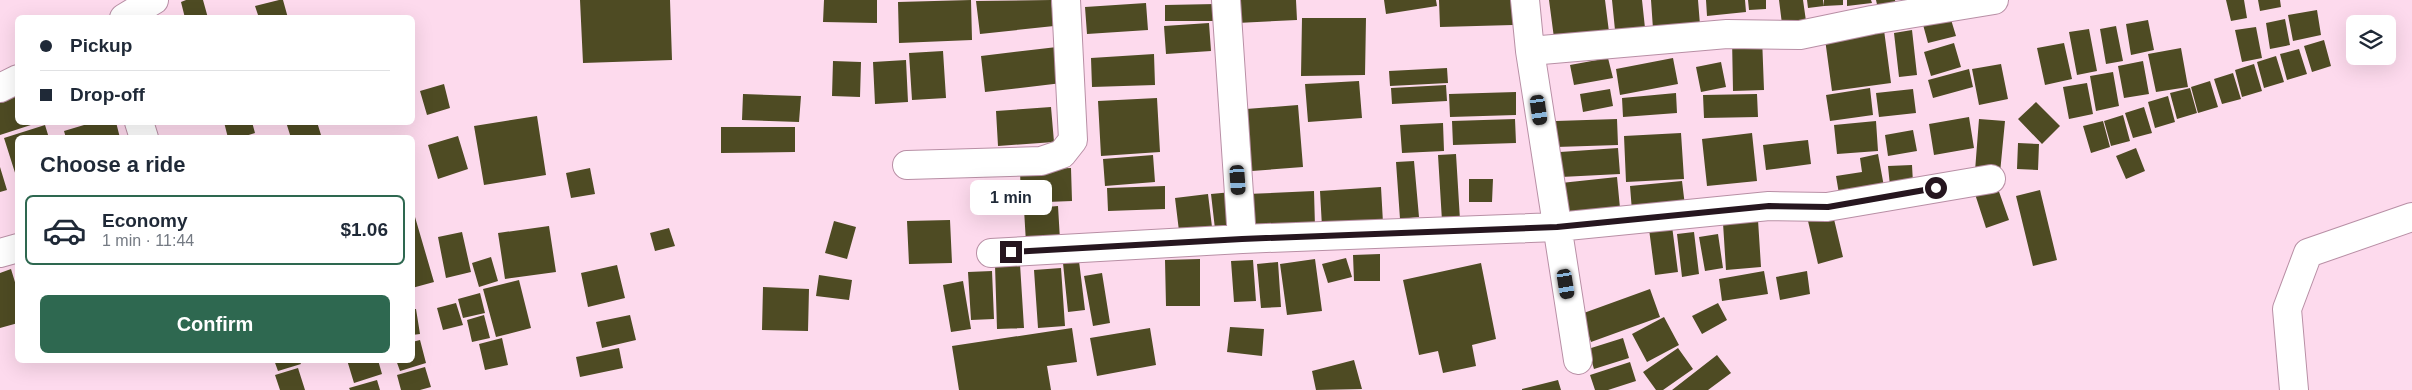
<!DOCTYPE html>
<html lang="en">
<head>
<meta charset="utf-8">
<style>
  :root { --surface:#fff; --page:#f6f6f7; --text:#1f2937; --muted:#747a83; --line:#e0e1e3; --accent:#2e6850 }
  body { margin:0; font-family:Arial,sans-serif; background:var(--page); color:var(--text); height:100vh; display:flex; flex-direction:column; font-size:19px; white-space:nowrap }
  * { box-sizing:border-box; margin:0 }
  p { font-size:16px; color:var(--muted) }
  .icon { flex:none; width:28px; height:28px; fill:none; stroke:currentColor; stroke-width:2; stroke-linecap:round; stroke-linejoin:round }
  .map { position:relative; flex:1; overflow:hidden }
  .sheet { position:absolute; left:15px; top:135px; width:400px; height:228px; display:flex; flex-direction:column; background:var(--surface); border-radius:8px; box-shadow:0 5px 20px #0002 }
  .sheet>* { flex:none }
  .banner { position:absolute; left:15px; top:15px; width:400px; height:110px; border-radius:8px; box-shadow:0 5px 20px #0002; display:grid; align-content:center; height:110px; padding:0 25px; background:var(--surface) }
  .tools { position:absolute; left:2346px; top:15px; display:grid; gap:10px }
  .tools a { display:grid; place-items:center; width:50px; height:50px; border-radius:8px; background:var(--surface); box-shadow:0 5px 20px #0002; font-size:25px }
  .end { position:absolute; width:22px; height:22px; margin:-11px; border:6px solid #26161f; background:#fff; box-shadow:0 0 0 2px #fff }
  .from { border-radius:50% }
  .bubble { position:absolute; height:35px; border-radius:8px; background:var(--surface); box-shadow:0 5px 20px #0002; font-size:16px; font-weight:600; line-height:35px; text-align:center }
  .car { position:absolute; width:15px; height:30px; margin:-15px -8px; border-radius:6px; box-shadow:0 0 4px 1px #0007; background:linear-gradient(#222 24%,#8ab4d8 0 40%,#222 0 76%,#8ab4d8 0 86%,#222 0) }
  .banner b { display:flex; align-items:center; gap:18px; height:48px; font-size:19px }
  .banner b+b { border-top:1px solid var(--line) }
  .banner i { width:12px; height:12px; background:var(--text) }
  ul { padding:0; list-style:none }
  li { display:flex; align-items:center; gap:15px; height:70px; margin:0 10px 8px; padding:0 15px; border:2px solid transparent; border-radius:8px }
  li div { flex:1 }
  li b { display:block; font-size:19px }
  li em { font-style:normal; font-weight:600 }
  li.current { border-color:var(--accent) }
  li>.icon { width:45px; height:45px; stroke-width:1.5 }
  h2 { padding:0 25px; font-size:22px; line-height:60px }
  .action { display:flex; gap:10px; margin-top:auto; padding:10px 25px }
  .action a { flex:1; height:58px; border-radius:8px; background:var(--accent); color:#fff; font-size:20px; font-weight:600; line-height:58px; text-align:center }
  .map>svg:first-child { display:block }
</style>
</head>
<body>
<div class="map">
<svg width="2412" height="390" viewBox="0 0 2412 390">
  <rect width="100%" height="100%" fill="#fddaed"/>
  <path fill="#4e4b23" d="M 186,0 L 203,0 L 208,18 L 185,18 L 181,2 Z
    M 279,0 L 283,0 L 288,18 L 259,18 L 255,6 Z
    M 580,0 L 670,0 L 672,60 L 583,63 Z
    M 824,0 L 877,0 L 877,23 L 823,22 Z
    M 971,0 L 972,40 L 899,43 L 898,2 Z
    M 1051,0 L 1054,26 L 980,34 L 976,1 Z
    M 1236,0 L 1296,0 L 1297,20 L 1237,23 Z
    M 1384,0 L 1436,0 L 1437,6 L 1386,14 Z
    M 1439,0 L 1513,0 L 1513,25 L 1440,27 Z
    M 1549,0 L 1605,0 L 1609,32 L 1554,38 Z
    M 1612,0 L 1642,0 L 1645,28 L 1615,30 Z
    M 1651,0 L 1698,0 L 1700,25 L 1653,29 Z
    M 1706,0 L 1745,0 L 1746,12 L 1707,16 Z
    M 1748,0 L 1766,0 L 1766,9 L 1749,10 Z
    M 1779,0 L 1803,0 L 1806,21 L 1782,24 Z
    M 1807,0 L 1823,0 L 1824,6 L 1808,8 Z
    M 1824,0 L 1843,0 L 1843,5 L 1824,6 Z
    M 1847,0 L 1871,0 L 1872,3 L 1847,6 Z
    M 1876,0 L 1895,0 L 1896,5 L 1878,9 Z
    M 2226,0 L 2244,0 L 2247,18 L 2231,21 Z
    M 2258,0 L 2280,0 L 2281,7 L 2260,11 Z
    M 1146,3 L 1148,30 L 1087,34 L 1085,7 Z
    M 1216,4 L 1216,21 L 1165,21 L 1165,5 Z
    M 2317,10 L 2321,35 L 2293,41 L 2288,15 Z
    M 1949,13 L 1956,36 L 1928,43 L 1922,21 Z
    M 1302,18 L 1366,18 L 1365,75 L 1301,76 Z
    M 2285,19 L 2290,45 L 2270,49 L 2266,23 Z
    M 2148,20 L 2154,50 L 2131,55 L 2126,24 Z
    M 1209,23 L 1211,51 L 1166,54 L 1164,26 Z
    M 2116,26 L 2123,61 L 2106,64 L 2100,29 Z
    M 2256,27 L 2262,58 L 2242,62 L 2235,30 Z
    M 2089,29 L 2097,71 L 2077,75 L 2069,32 Z
    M 1884,30 L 1891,83 L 1832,91 L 1825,39 Z
    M 1912,30 L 1917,75 L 1899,77 L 1894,33 Z
    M 1762,37 L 1764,90 L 1733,91 L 1732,38 Z
    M 2324,40 L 2331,66 L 2312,72 L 2304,46 Z
    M 1954,43 L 1961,67 L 1931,76 L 1924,52 Z
    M 2064,43 L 2072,79 L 2045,85 L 2037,48 Z
    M 1057,47 L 1062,83 L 985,92 L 981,56 Z
    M 2181,48 L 2188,87 L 2156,92 L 2148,54 Z
    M 2299,49 L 2307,74 L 2287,80 L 2280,54 Z
    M 943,51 L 946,98 L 912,100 L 909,53 Z
    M 1154,54 L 1155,85 L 1092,87 L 1091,58 Z
    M 2276,56 L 2284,82 L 2264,88 L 2257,62 Z
    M 1608,58 L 1613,78 L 1574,85 L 1570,65 Z
    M 1673,58 L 1678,84 L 1620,95 L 1616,69 Z
    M 906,60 L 908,102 L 875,104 L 873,62 Z
    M 833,61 L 861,62 L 860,97 L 832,96 Z
    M 2143,61 L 2149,94 L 2124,98 L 2118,66 Z
    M 1721,62 L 1726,87 L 1701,92 L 1696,67 Z
    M 2001,64 L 2008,99 L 1979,105 L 1972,69 Z
    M 2254,64 L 2262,91 L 2242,97 L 2235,70 Z
    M 1447,68 L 1448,83 L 1390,86 L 1389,71 Z
    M 1969,69 L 1973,87 L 1933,98 L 1928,80 Z
    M 2113,72 L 2119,106 L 2096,111 L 2090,76 Z
    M 2233,73 L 2241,99 L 2222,104 L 2214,79 Z
    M 1359,81 L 1362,118 L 1308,122 L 1305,84 Z
    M 2210,81 L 2218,107 L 2198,113 L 2191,87 Z
    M 2087,83 L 2093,114 L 2069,119 L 2063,87 Z
    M 444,84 L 450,108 L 427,115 L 420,91 Z
    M 1446,85 L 1447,101 L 1392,104 L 1391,88 Z
    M 1870,88 L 1873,115 L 1830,121 L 1826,95 Z
    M 2190,88 L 2197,113 L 2177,119 L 2170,93 Z
    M 1610,89 L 1613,106 L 1583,112 L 1580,94 Z
    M 1913,89 L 1916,113 L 1879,117 L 1876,93 Z
    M 18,90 L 18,122 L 37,123 L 0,135 L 0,95 Z
    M 1516,92 L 1516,115 L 1450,117 L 1449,94 Z
    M 1676,93 L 1677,113 L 1623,117 L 1622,98 Z
    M 743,94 L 801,96 L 799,122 L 742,120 Z
    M 1757,94 L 1758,117 L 1704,118 L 1703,95 Z
    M 2168,96 L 2175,122 L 2155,128 L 2148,102 Z
    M 1157,98 L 1160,152 L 1101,156 L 1098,101 Z
    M 2036,102 L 2060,126 L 2042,144 L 2018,119 Z
    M 1298,105 L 1303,167 L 1252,171 L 1246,109 Z
    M 1051,107 L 1054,142 L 998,146 L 996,111 Z
    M 2144,107 L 2152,133 L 2133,138 L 2125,113 Z
    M 2123,115 L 2130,141 L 2111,146 L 2104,121 Z
    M 537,116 L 546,175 L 484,185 L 474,126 Z
    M 1969,117 L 1974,148 L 1934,155 L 1929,124 Z
    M 1515,119 L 1516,143 L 1453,145 L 1452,121 Z
    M 1617,119 L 1618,145 L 1556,147 L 1556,121 Z
    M 1979,119 L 2005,121 L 2000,173 L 1975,171 Z
    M 1876,121 L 1878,151 L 1837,154 L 1834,125 Z
    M 2103,121 L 2110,147 L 2091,153 L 2083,126 Z
    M 94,122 L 116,122 L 120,138 L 66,138 L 64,131 Z
    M 224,122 L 252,122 L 255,133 L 239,138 L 228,138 Z
    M 286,122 L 317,122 L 321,135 L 312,138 L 291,138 Z
    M 1443,123 L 1444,151 L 1402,153 L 1400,125 Z
    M 45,125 L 49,138 L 18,138 L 17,179 L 4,138 Z
    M 721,127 L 795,127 L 795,152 L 721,153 Z
    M 1913,130 L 1917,151 L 1888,156 L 1885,135 Z
    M 1681,133 L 1684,179 L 1626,182 L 1624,136 Z
    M 1752,133 L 1757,181 L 1707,186 L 1702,139 Z
    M 458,136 L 468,169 L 438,179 L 428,145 Z
    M 1808,140 L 1811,164 L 1766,170 L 1763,145 Z
    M 2018,143 L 2039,144 L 2038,170 L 2017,169 Z
    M 1618,148 L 1620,174 L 1561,177 L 1560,152 Z
    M 2136,148 L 2145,171 L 2126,179 L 2116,156 Z
    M 1456,154 L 1460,220 L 1442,221 L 1438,155 Z
    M 1878,154 L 1885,192 L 1840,200 L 1836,176 L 1862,172 L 1860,158 Z
    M 1153,155 L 1155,182 L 1105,186 L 1103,159 Z
    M 1414,161 L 1419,217 L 1400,219 L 1396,162 Z
    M 1912,165 L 1913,183 L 1890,186 L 1888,166 Z
    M 0,167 L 7,190 L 0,192 Z
    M 590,168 L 595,194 L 571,198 L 566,173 Z
    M 1071,168 L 1072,201 L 1021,203 L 1020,170 Z
    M 1617,177 L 1620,208 L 1564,214 L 1561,183 Z
    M 1469,179 L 1493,179 L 1492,202 L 1469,202 Z
    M 1682,181 L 1685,206 L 1632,211 L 1630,186 Z
    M 1165,186 L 1165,209 L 1108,211 L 1107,188 Z
    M 1997,186 L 2009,220 L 1986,228 L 1975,194 Z
    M 1381,187 L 1383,223 L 1322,227 L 1320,191 Z
    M 2040,190 L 2057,260 L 2033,266 L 2016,196 Z
    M 1314,191 L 1315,227 L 1248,230 L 1247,194 Z
    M 1232,192 L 1236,227 L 1215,229 L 1211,194 Z
    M 1208,194 L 1212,227 L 1179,231 L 1175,198 Z
    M 1058,206 L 1060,240 L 1026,243 L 1024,209 Z
    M 1833,215 L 1843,257 L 1818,264 L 1808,221 Z
    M 415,217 L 434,282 L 412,288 L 412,218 Z
    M 950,220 L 952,263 L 909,264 L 907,221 Z
    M 1758,220 L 1761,267 L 1726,270 L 1723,223 Z
    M 834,221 L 856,227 L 847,259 L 825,253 Z
    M 549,226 L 556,272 L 505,279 L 498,233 Z
    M 1672,226 L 1678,272 L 1655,275 L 1649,229 Z
    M 669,228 L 675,246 L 655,251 L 650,233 Z
    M 462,232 L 471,272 L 446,278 L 438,237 Z
    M 1694,232 L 1699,274 L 1682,277 L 1677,234 Z
    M 1718,234 L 1723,268 L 1705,271 L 1699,237 Z
    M 1380,254 L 1380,281 L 1354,281 L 1353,255 Z
    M 491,257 L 498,281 L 479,287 L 472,263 Z
    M 1346,258 L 1352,277 L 1328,283 L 1322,264 Z
    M 1200,259 L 1200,306 L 1166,306 L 1165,260 Z
    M 1315,259 L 1322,311 L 1287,315 L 1280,264 Z
    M 1253,260 L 1256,301 L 1234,302 L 1231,261 Z
    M 1079,261 L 1085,310 L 1068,312 L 1063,263 Z
    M 1278,262 L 1281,307 L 1261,308 L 1257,264 Z
    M 1481,263 L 1496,339 L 1472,345 L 1476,366 L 1443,373 L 1438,351 L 1419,355 L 1403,280 Z
    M 1020,264 L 1024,328 L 997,329 L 995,265 Z
    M 617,265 L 625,298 L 588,307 L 581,273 Z
    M 1061,268 L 1065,326 L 1038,328 L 1034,270 Z
    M 11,269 L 18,292 L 18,323 L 0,328 L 0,273 Z
    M 992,271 L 994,319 L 971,320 L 968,272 Z
    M 1764,271 L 1768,294 L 1722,301 L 1719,279 Z
    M 1807,271 L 1810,294 L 1780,300 L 1776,277 Z
    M 1102,273 L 1110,323 L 1093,326 L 1084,276 Z
    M 819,275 L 852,280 L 849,300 L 816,296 Z
    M 519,280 L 531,328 L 496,337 L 483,289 Z
    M 963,281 L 971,329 L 951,332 L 943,285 Z
    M 763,287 L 809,289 L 808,331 L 762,330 Z
    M 1650,289 L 1660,317 L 1591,342 L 1581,314 Z
    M 480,293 L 485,313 L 463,318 L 458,299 Z
    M 456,303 L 463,325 L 443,330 L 437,308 Z
    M 1718,303 L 1727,320 L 1702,334 L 1692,316 Z
    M 412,309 L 416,309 L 420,334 L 412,335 Z
    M 484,315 L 490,338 L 472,342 L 467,320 Z
    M 630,315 L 636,340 L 602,348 L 596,322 Z
    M 1664,317 L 1679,345 L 1647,362 L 1632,334 Z
    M 1230,327 L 1264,329 L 1262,356 L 1227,352 Z
    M 1072,328 L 1077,362 L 1047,366 L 1051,390 L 959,390 L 952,346 Z
    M 1150,328 L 1156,365 L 1097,376 L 1090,338 Z
    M 502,338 L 508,365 L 485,370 L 479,344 Z
    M 1623,338 L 1629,358 L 1594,369 L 1588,349 Z
    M 420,340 L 426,363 L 400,371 L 396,360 L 412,360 L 412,342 Z
    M 619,348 L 623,368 L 580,377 L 576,357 Z
    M 1678,348 L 1693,369 L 1663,390 L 1656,390 L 1643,372 Z
    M 1717,355 L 1731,373 L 1708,390 L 1672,390 Z
    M 274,360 L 299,360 L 301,364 L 278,371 Z
    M 347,360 L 378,360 L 382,374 L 354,383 Z
    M 1354,360 L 1362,389 L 1316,390 L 1312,371 Z
    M 1630,362 L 1636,381 L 1608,390 L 1595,390 L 1590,375 Z
    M 425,367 L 431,387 L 420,390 L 401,390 L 397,375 Z
    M 298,368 L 305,390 L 280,390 L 275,375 Z
    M 377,380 L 380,390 L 350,390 L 349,388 Z
    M 1558,380 L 1561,390 L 1522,390 L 1522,389 Z"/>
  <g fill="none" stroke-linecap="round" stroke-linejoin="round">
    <g stroke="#b88fa5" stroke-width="30">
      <path id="minor" d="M 1226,0 L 1242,239
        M 1525,0 L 1530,51 L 1578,360
        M 124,18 L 154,0
        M 1530,51 L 1727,34 L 1800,35 L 1872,20 L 1994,0
        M 0,88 L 18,79
        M 139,122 L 144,138
        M 907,165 L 1041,161 L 1062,154 L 1073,140 L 1066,0
        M 0,253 L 18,248
        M 991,253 L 1242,239 L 1557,227 L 1769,206 L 1827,207 L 1991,179
        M 2294,390 L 2287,309 L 2308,253 L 2412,217"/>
    </g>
    <use href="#minor" stroke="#fff" stroke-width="28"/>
  </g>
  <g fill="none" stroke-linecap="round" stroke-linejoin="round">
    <path stroke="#26161f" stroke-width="6" d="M 1011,252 L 1242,239 L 1557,227 L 1769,206 L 1828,207 L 1936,188"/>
  </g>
</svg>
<div class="tools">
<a><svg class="icon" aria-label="layers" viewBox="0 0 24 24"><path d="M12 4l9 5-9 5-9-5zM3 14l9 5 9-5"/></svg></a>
</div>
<i class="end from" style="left:1936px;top:188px"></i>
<i class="end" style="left:1011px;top:252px"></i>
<div class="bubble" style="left:970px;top:180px;width:82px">1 min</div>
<i class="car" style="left:1539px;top:110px;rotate:172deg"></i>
<i class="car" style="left:1238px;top:180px;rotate:176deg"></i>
<i class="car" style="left:1566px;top:284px;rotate:171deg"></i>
<div class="banner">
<b><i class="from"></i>Pickup</b>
<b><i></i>Drop-off</b>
</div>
<section class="sheet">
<h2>Choose a ride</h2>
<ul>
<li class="current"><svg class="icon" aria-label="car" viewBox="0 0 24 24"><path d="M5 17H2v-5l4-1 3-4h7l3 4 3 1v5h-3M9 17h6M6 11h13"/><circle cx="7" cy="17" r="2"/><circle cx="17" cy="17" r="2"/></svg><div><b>Economy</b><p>1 min · 11:44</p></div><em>$1.06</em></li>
</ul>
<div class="action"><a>Confirm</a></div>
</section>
</div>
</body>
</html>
